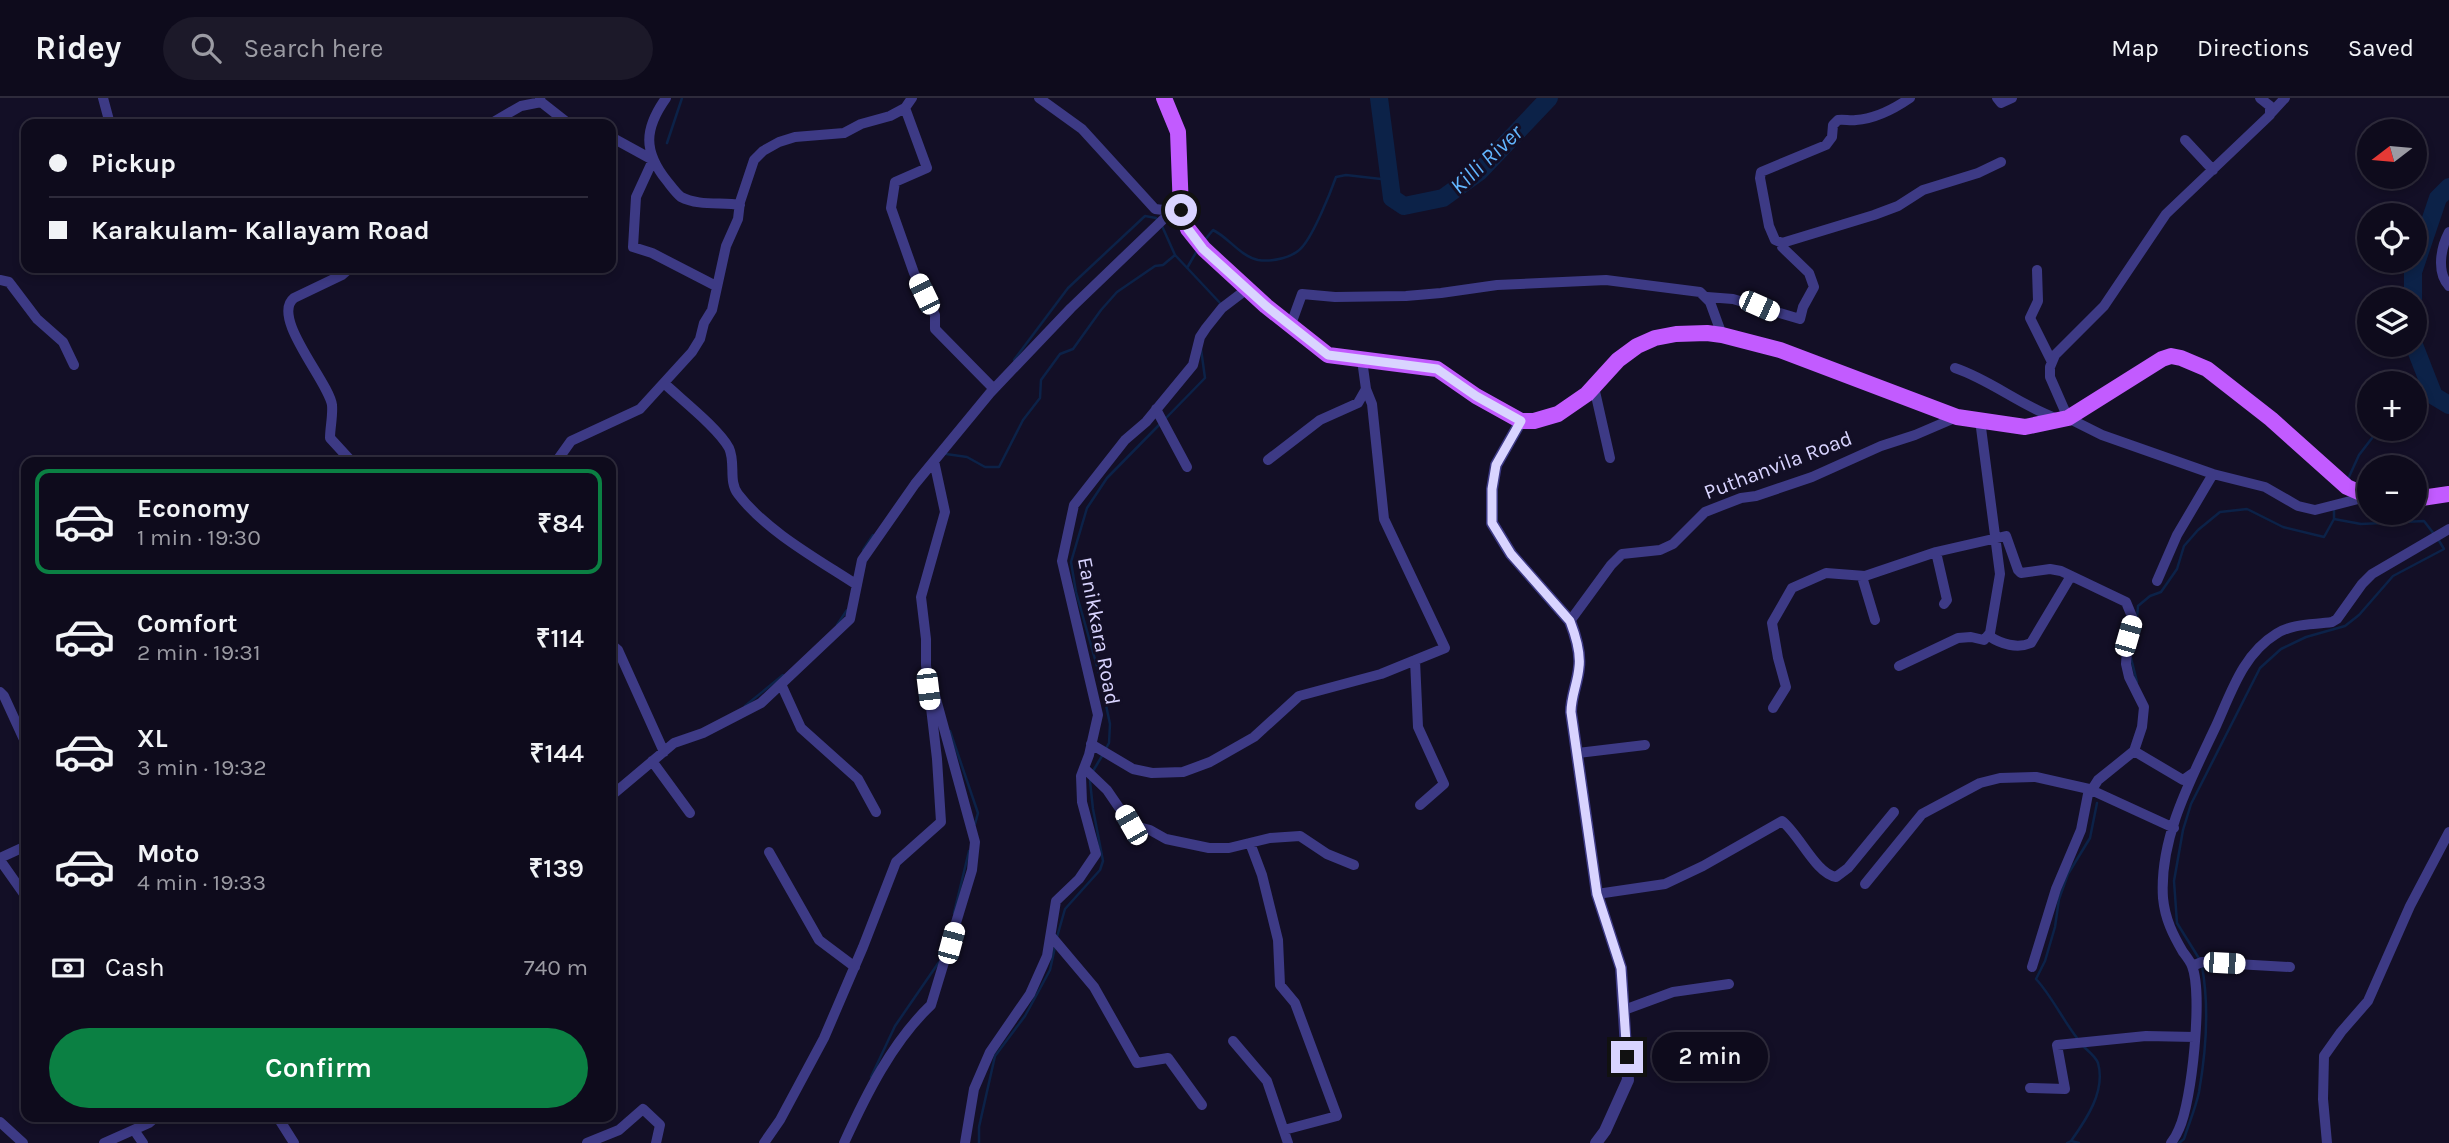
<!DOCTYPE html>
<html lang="en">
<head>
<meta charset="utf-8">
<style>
  :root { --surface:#0e0b1c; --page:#1c1929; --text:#f1f3f6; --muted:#9b9ba3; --line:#2e2b3b; --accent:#0b8043 }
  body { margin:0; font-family:Karla,sans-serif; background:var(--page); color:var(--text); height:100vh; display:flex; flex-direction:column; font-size:26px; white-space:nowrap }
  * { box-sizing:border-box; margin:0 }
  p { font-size:23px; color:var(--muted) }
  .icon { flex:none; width:38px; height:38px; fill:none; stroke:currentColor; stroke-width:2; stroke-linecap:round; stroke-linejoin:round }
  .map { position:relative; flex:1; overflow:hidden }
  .side { position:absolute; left:21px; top:359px; width:595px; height:665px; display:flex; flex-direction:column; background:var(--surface); border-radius:14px; box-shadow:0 4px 10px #0003,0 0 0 2px var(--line) }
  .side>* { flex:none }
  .hud { position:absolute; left:21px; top:21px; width:595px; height:154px; border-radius:14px; box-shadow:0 4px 10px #0003,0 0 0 2px var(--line); display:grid; align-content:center; height:154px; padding:0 28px; background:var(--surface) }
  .needle { width:46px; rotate:254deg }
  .buttons { position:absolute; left:2357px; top:21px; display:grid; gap:14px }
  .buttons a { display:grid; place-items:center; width:70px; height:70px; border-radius:50%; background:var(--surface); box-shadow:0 4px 10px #0003,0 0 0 2px var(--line); font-size:35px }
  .end { position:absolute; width:32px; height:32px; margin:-16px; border:9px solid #d9d4ff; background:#111; box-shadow:0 0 0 4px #111 }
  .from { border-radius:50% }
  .bubble { position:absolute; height:49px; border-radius:24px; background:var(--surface); box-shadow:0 4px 10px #0003,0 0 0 2px var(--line); font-size:23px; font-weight:600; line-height:49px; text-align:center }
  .car { position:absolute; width:21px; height:42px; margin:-21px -10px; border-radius:9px; box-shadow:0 0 5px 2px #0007; background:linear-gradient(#fff 24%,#345 0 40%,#fff 0 76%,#345 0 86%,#fff 0) }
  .hud b { display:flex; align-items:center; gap:24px; height:66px; font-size:26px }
  .hud b+b { border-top:2px solid var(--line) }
  .hud i { width:18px; height:18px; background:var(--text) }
  ul { padding:12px 0 0; list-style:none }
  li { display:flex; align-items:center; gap:21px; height:105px; margin:0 14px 10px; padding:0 14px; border:4px solid transparent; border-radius:14px }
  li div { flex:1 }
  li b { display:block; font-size:26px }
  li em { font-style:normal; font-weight:600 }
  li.selected { border-color:var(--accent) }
  li>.icon { width:63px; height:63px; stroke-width:1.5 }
  .pay { display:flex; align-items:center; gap:18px; height:77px; padding:0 28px; font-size:26px }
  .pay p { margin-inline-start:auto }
  .cta { display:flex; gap:14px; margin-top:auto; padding:14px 28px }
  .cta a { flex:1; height:80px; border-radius:42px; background:var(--accent); color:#fff; font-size:28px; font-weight:600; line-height:80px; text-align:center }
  header { display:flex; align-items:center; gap:42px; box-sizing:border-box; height:98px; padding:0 35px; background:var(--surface); border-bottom:2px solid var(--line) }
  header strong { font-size:33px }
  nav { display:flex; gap:38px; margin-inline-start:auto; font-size:24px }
  .search { width:490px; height:63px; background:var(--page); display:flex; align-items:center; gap:18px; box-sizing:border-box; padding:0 24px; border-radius:38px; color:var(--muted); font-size:26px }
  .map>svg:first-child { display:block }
</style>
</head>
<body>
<header>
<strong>Ridey</strong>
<div class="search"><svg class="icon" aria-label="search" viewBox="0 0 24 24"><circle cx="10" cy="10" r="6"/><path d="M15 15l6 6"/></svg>Search here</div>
<nav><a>Map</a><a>Directions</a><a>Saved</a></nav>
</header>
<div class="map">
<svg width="2449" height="1045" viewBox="0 0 2449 1045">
  <rect width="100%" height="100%" fill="#130f26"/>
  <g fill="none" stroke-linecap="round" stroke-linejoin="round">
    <path stroke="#0c2248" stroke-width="2.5" d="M 667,45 L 682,0
      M 1162,128 L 1175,157
      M 1204,143 L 1213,132 C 1228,139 1240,158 1258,162 C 1272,164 1294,160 1303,148 C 1314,135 1330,96 1336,79 L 1346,77 L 1390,82
      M 1187,170 L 1198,151
      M 1014,262 L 1068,190 L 1145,118 L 1156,120 L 1158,123
      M 2415,287 L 2426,279
      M 1166,320 L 1205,280 L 1201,251
      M 946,356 L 967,359 L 985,369 L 999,369 L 1023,322 L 1040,300 L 1041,282 L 1060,256 L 1073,251 L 1101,212 L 1117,194 L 1155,168 L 1163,167 L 1175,157 L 1221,206
      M 2348,381 L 2359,357 L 2379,331
      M 2334,412 L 2334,421 L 2361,426 L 2424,423 L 2434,436
      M 863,452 L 873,437
      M 2137,520 L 2138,508 L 2150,498 L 2161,494 L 2177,471 L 2184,448 L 2198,432 L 2220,414 L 2247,411 L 2283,429 L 2324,439 L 2334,421
      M 837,527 L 847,512
      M 2131,560 L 2137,584
      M 745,608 L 783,577
      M 950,633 L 978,715 L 975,726
      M 1105,652 L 1109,645 L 1110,626 L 1100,579 L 1076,494 L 1071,464 L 1087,410 L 1107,380 L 1159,327
      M 1093,673 L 1102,658
      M 954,815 L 969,753
      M 1057,839 L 1065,811 L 1100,772 L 1103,763 L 1093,711 L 1090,683
      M 2200,862 L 2177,825 L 2174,783 L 2183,732 L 2191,706 L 2260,570 L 2281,551 L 2306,539 L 2345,528 L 2359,517 L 2393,478 L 2444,451 L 2438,441
      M 2077,940 C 2063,922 2051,897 2036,881 L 2045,863 L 2055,829 L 2059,801 L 2068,776 L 2090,740 L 2097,705
      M 871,979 L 895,928 L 939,864
      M 2071,1043 C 2086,1022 2106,993 2098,965 C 2096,959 2088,953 2083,948
      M 979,1045 L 979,1029 L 995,958 L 1025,918 L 1037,896 L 1050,872 L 1055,849
      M 2067,1045 L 2071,1043 L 2079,1045
      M 2179,1045 L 2184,1041 C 2189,1025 2196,1009 2199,994 C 2206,954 2209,907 2202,868"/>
    <path stroke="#0c2248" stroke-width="18" d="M 1379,0 L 1392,100 L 1404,108 L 1443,100 L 1479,74 L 1549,0
      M 2413,201 L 2413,174 L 2438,100 L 2449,89
      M 2414,247 L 2434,298 L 2449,307"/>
    <path stroke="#3d3a85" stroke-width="10" d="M 103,0 L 110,26
      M 666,0 C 644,31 643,53 667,83 C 671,88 676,95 681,99 C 698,108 722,104 740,107
      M 1039,0 L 1082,31 L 1155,111 L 1172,113
      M 1997,0 L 2001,5 L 2012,0
      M 2260,0 L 2270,8 L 2270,17 L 2166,116 L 2104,208 L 2055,257 L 2050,269 L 2050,279 L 2068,320 L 2102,337 L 2213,376 L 2265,389 L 2298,408 L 2315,412 L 2366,399
      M 541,4 L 569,26
      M 905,10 L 927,70 L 895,84 L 891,110 L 914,175 L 935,217 L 935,231 L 994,291
      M 2272,14 L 2285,0
      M 490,26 L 521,8 L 541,4 L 540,0
      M 611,39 L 653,62 L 636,99 L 633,149 L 652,155 L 716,188
      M 2185,42 L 2213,72
      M 2449,134 C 2441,149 2436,174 2449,188
      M 1782,145 L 1775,142 L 1769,128 L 1760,80 L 1761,74 L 1826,47 L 1832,39 L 1833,27 L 1838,22 C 1844,21 1850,23 1856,22 C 1875,21 1894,11 1910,0
      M 350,170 L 342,177 L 294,200 C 270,219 329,284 332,307 C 333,318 330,330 330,340 L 352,364
      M 2037,172 L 2038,203 L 2030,220 L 2052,264
      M 0,182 L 9,184 L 37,221 L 63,244 L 74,267
      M 1707,199 L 1733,201 L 1800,221 L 1803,209 L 1814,189 L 1809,175 L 1782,149 L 1782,145 L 1874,117 L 1898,108 L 1923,92 L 1978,75 L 2001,64
      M 1290,229 L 1302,196 L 1335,199 L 1406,198 L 1441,195 L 1497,187 L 1606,182 L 1700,194 L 1710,204 L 1722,237
      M 1955,270 C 1991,282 2021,308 2058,321
      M 665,286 C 682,302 719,331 729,350 C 736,365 728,383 738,396 C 766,433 819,462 857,487
      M 1594,289 L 1610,360
      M 1156,311 L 1187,369
      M 1268,362 L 1320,322 L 1358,305 L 1366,291 L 1362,262
      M 556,364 L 571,343 L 640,311 L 692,254 L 700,241 L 704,225 L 712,212 L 726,148 L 738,121 L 740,104 L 754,62 L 763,53 L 779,44 L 795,39 L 844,35 L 861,26 L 890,18 L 905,10 L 912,0
      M 1936,454 L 1947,502 L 1944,506
      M 2157,483 L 2177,437 L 2213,376
      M 1875,522 L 1863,482 L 1865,478 L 1936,454 L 2006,438 L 2018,472 L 2021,475 L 2050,471 L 2061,473 L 2126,504 L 2133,521 L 2128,538 L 2126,566 L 2129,579 L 2144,609 L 2142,629 L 2134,653 L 2098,682 L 2091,693
      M 1570,523 L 1611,467 L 1622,456 L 1660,452 L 1673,446 L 1705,414 L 1741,400 L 1756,398 L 1812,379 L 1881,348 L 1915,337 L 1957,319
      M 1989,538 C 2001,546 2017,551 2031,545 L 2071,478
      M 611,546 L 618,552 L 664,654
      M 1415,562 L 1418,629 L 1444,686 L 1420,707
      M 1899,568 L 1958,540 L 1971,539 L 1984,542 L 1990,535 L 2000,476 L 1980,322
      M 781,586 L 801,630 L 858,681 L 876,714
      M 0,594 L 4,598 L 26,646
      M 1773,610 L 1786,589 L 1778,560 L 1772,525 L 1792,490 L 1826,475 L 1865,478
      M 1091,646 L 1133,671 L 1152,675 L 1183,674 L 1210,664 L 1254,639 L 1299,598 L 1381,576 L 1445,550 L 1384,421 L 1372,306 L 1366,291
      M 2134,653 L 2183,682 L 2193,675
      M 1578,655 L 1645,647
      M 652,663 L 690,715
      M 1084,670 L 1107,692 L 1131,727 L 1150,732 L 1166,741 L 1209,750 L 1229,750 L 1270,740 L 1300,738 L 1327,756 L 1354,767
      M 611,698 L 674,645 L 703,635 L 761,605 L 850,521 L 862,462 L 915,386 L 990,295 L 1071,210 L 1172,113 L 1181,112
      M 1250,745 L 1262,777 L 1278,842 L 1280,887 L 1295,905 L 1337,1018 L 1284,1032
      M 769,754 L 819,842 L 855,869
      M 0,760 L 26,748
      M 0,762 L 26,799
      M 1865,786 L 1922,716 L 1980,685 L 2000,680 L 2036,679 L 2089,691 L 2174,730
      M 1597,796 L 1665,786 L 1703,768 L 1782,723 C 1799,736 1816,776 1836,779 L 1848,770 L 1894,714
      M 1051,838 L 1094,889 L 1137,965 L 1168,960 L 1202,1007
      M 2192,868 L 2202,864 L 2290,869
      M 2032,869 L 2056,791 L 2081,732 L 2089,691
      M 1624,912 L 1673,894 L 1729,886
      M 1233,943 L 1267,983 L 1288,1045
      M 2030,990 L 2065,991 L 2057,947 L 2146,938 L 2195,939
      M 277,1018 L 294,1045
      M 0,1024 L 23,1045
      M 134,1032 L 143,1045
      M 104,1045 L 149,1025 L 157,1018
      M 587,1045 L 619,1032 L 643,1011 L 660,1027 L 656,1045
      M 764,1045 L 780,1022 L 824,940 L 863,849 L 896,764 L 941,724 L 937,661 L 926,567 L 926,541 L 921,499 L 945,414 L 934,363
      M 844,1045 C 866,997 892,944 931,907 L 972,772 L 975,744 L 933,590
      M 965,1045 L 974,991 L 990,954 L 1030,896 L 1047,858 L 1056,803 L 1079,781 L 1096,756 L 1082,704 L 1081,678 L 1089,657 L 1098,617 L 1062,463 L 1074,407 L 1125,342 L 1146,324 L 1193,267 L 1200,239 L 1206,230 L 1222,210 L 1247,191
      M 2171,1045 C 2174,1041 2177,1036 2179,1031 C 2192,1004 2203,895 2192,868 C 2190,863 2186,858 2183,854 C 2173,837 2165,821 2163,800 C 2159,740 2191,681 2216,628 C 2231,595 2243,556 2276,536 C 2293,525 2313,527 2332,524 L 2337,521 L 2362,486 L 2372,476 L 2449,431
      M 2327,1045 L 2323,1001 L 2324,958 L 2341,934 L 2368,903 L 2410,808 L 2449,734"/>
    <path stroke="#3d3a85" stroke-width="12" d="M 1521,323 L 1496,367 L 1492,391 L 1492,425 L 1511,456 L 1570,523 C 1575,536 1581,554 1579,569 C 1578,584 1571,598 1571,614 L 1597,796 L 1621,870 L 1628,982 L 1605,1033 L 1596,1045"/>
    <path stroke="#c25bff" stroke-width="16" d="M 1164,0 L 1178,34 L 1181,112 L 1188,131 L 1204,151 L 1266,208 L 1328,257 L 1437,271 L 1476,298 L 1521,323 L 1534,323 L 1558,316 L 1587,296 L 1618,262 L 1637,248 L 1655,240 L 1676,236 L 1707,235 L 1722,237 L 1780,252 L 1957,319 L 2025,329 L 2068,320 L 2162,261 L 2171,258 L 2181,260 L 2207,271 L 2271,321 L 2347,389 L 2370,399
      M 2415,401 L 2449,396"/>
  </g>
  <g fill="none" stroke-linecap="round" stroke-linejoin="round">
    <path stroke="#d9d4ff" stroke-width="9" d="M 1181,112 L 1188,131 L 1203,151 L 1266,208 L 1328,257 L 1437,271 L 1476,298 L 1521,323 L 1496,367 L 1492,391 L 1492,425 L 1511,456 L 1570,523 C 1575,536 1581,554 1579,569 C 1578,584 1571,598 1571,614 L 1597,796 L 1621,870 L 1627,959"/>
  </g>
  <g text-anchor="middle" stroke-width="6" stroke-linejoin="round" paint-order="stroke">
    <g font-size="21" fill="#d9d4ff" stroke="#130f26">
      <text transform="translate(1778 367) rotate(-21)" y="7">Puthanvila Road</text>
      <text transform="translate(1099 533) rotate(79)" y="7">Eanikkara Road</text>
    </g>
    <g font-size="23" font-style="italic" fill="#62b6ff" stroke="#130f26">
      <text transform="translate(1486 61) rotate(-43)" y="8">Killi River</text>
    </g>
  </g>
</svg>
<div class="buttons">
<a><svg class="needle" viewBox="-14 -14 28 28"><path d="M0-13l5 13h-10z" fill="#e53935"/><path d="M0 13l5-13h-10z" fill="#9b9ba3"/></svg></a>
<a><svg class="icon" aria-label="locate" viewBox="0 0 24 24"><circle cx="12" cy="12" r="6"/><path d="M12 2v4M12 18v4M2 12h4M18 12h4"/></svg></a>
<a><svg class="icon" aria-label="layers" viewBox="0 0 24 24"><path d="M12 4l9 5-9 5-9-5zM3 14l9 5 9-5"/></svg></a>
<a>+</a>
<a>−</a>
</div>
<i class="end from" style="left:1181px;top:112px"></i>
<i class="end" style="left:1627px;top:959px"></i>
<div class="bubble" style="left:1652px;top:934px;width:116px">2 min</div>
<i class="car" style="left:924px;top:196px;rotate:334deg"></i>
<i class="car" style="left:1759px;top:208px;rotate:114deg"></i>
<i class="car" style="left:2128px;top:538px;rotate:16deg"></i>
<i class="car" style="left:928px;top:591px;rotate:173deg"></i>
<i class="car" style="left:1131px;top:727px;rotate:330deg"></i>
<i class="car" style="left:951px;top:845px;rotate:15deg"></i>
<i class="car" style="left:2224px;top:865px;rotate:93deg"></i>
<div class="hud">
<b><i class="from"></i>Pickup</b>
<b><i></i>Karakulam- Kallayam Road</b>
</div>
<section class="side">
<ul>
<li class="selected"><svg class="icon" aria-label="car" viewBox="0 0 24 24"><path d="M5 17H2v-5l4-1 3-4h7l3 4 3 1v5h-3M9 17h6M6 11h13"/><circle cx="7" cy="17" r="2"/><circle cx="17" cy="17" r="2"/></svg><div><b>Economy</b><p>1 min · 19:30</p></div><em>₹84</em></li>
<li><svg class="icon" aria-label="car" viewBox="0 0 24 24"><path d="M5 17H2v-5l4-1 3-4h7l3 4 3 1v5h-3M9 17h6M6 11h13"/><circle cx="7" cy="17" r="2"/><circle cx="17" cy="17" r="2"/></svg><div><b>Comfort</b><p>2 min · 19:31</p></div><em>₹114</em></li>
<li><svg class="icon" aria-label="car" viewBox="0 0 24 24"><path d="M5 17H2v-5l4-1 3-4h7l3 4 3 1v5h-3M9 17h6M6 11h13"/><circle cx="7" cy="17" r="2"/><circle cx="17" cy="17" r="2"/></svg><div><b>XL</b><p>3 min · 19:32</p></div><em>₹144</em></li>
<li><svg class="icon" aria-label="car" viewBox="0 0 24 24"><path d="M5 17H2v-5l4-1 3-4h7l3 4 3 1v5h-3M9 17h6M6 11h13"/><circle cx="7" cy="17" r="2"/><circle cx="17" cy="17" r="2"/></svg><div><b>Moto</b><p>4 min · 19:33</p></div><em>₹139</em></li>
</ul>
<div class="pay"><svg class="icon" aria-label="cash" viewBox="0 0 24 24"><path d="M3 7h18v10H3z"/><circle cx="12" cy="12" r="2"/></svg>Cash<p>740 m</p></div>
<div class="cta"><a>Confirm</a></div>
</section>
</div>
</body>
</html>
